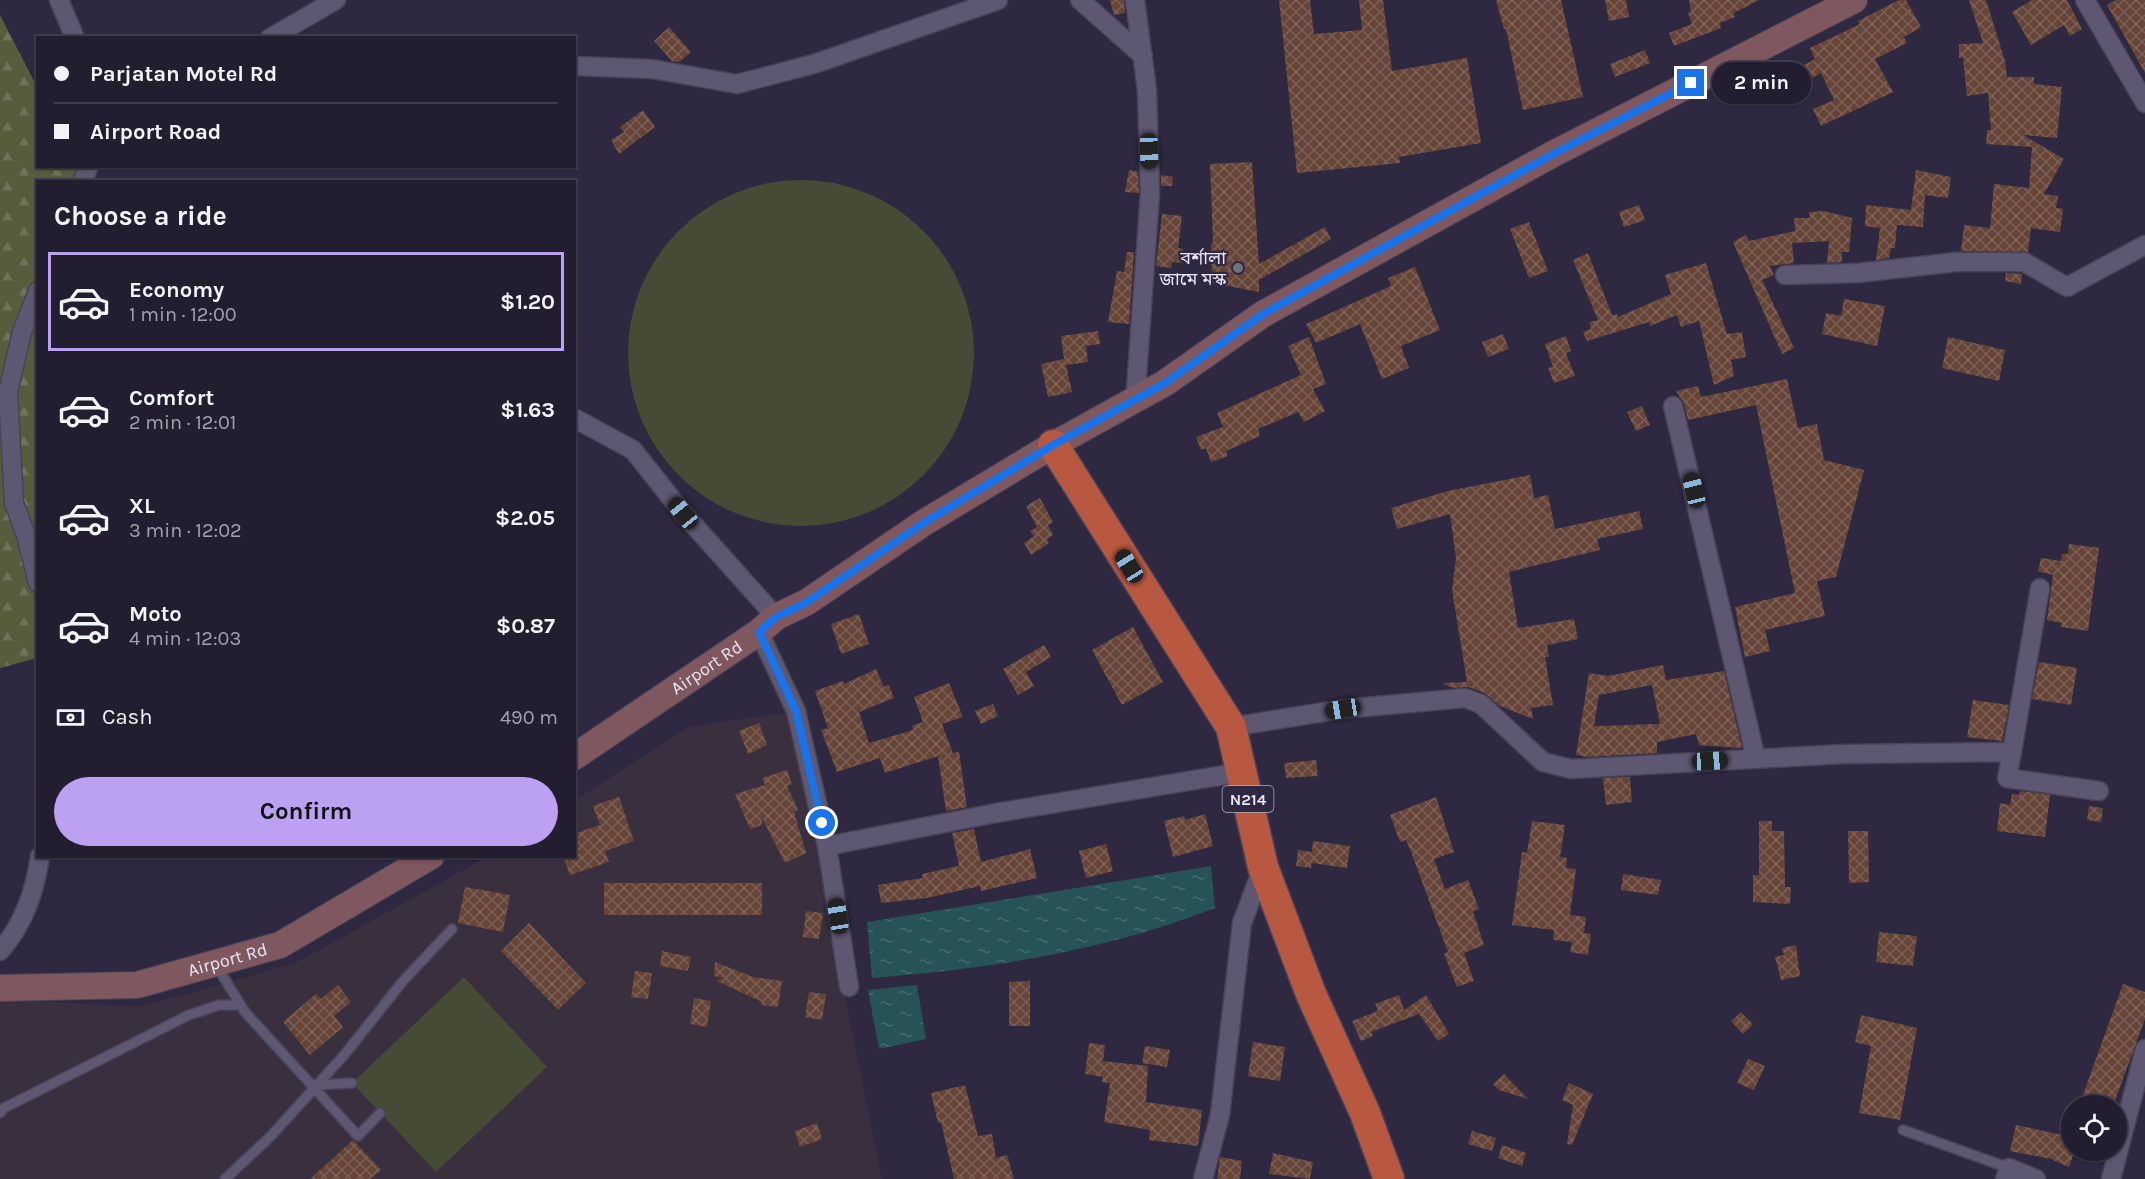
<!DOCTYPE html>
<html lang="en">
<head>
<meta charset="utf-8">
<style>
  :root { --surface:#221e30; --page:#2e2b3c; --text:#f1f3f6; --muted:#a2a2ab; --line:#3f3c4c; --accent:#bca0f2 }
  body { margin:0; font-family:Karla,"Noto Sans Bengali",sans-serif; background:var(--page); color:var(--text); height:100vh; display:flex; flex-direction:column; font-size:22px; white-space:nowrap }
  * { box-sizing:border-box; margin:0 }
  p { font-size:20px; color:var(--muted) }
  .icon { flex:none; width:33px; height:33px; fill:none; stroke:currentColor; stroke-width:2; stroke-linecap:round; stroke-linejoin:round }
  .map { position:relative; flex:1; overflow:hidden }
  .details { position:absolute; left:36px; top:180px; width:540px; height:678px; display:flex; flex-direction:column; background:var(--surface); border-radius:0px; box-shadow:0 2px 4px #0004,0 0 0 2px var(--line) }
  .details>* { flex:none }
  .hud { position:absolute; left:36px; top:36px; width:540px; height:132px; border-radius:0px; box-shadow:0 2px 4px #0004,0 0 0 2px var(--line); display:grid; align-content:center; height:132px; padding:0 18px; background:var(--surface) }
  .buttons { position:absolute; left:2061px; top:1095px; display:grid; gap:12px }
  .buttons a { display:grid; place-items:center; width:66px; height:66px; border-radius:50%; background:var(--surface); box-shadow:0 2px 4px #0004,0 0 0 2px var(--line); font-size:30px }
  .end { position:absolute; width:27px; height:27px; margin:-14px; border:8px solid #1a73e8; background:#fff; box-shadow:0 0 0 3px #fff }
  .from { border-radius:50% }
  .bubble { position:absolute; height:42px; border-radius:21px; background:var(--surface); box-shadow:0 2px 4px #0004,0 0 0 2px var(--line); font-size:20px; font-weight:700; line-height:42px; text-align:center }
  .car { position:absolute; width:18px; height:36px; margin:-18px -9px; border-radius:8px; box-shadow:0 0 4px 2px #0007; background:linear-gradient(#222 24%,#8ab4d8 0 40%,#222 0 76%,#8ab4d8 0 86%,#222 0) }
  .hud b { display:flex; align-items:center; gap:21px; height:57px; font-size:22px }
  .hud b+b { border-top:2px solid var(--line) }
  .hud i { width:15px; height:15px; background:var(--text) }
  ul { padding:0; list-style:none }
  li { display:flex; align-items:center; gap:18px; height:99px; margin:0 12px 9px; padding:0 6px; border:3px solid transparent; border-radius:0px }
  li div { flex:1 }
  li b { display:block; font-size:22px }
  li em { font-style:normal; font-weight:700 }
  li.current { border-color:var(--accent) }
  li>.icon { width:54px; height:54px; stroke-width:1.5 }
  h2 { padding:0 18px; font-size:27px; line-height:72px }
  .pay { display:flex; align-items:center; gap:15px; height:66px; padding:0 18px; font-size:22px }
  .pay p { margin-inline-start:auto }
  .button { display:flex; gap:12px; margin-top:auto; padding:12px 18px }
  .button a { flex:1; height:69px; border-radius:36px; background:var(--accent); color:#111; font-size:24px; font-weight:700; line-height:69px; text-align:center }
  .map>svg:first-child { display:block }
</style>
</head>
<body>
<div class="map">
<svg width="2145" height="1179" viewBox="0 0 2145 1179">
  <defs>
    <pattern id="forest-firs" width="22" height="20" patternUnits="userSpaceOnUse" patternTransform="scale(1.5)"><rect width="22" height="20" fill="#555d3d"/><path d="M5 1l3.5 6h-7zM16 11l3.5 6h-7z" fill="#6d745a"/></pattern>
    <pattern id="water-ripples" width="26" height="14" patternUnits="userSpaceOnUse" patternTransform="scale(1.5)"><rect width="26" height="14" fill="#255356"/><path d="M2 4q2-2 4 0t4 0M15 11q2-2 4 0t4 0" fill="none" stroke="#456c6f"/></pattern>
    <pattern id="building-cross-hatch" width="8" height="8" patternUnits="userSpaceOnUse" patternTransform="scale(1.5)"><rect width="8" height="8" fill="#664538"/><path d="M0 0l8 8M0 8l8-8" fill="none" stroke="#7c6055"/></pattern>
  </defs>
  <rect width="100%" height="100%" fill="#2e2840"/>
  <path fill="#3a2f3f" d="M 796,711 L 849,1016 L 882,1179 L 0,1179 L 0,999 L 140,1007 L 295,963 L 487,857 L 574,856 L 575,800 L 689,727 Z"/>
  <path fill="url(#forest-firs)" d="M 0,15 L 37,87 L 38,166 L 79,167 L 87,181 L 38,182 L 37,658 L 0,668 Z"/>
  <path fill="#454b35" d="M628 353a173 173 0 1 1 346 0a173 173 0 1 1-346 0Z
    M 464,977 L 547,1067 L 436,1172 L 352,1083 Z"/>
  <path fill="url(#water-ripples)" d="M 1211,866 L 1215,908 C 1106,951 988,969 872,978 L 867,922 Z
    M 917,985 L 926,1039 L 879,1049 L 868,990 Z"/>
  <path fill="url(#building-cross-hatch)" fill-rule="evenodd" d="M 1110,0 L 1124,0 L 1125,13 L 1114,15 Z
    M 1279,0 L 1310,0 L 1314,34 L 1362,30 L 1359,0 L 1383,0 L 1392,71 L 1467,58 L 1481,143 L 1399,157 L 1400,163 L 1297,173 Z
    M 1496,0 L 1561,0 L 1583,97 L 1523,110 L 1506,29 L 1504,29 Z
    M 1605,0 L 1626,0 L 1629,17 L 1609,21 Z
    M 1689,0 L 1759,0 L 1734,13 L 1735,17 L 1720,23 L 1721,28 L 1674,46 L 1669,33 L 1692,24 L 1688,13 L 1691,12 Z
    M 1899,0 L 1906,0 L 1921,27 L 1904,37 L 1907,43 L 1875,59 L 1893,92 L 1821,126 L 1813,109 L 1834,100 L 1821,73 L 1782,94 L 1779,90 L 1748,105 L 1738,82 L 1765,70 L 1769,78 L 1788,67 L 1791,72 L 1815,59 L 1810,48 L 1860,24 L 1858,21 Z
    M 1969,0 L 1986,0 L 2005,61 L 2007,77 L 2034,77 L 2034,84 L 2062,87 L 2057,138 L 2023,135 L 2064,159 L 2044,194 L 2058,196 L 2056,208 L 2063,209 L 2060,232 L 2031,228 L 2028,252 L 1961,251 L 1964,225 L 1990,228 L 1994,184 L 2029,188 L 2032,147 L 1986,144 L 1987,130 L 1991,130 L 1988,93 L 1967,96 L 1963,58 L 1959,58 L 1959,44 L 1983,43 Z
    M 2032,0 L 2067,0 L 2082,29 L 2070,36 L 2064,25 L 2031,45 L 2012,12 Z
    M 2116,0 L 2145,0 L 2145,73 L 2107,5 Z
    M 669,27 L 691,52 L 679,62 L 672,61 L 654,41 Z
    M 1645,50 L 1650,63 L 1615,77 L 1610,64 Z
    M 643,110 L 655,127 L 619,154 L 611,140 L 624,132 L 620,127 Z
    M 1252,162 L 1259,264 L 1325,227 L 1331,239 L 1259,280 L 1259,292 L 1212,283 L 1211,243 L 1213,243 L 1210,164 Z
    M 1129,170 L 1138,172 L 1139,193 L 1125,192 Z
    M 1916,170 L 1951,177 L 1948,198 L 1925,195 L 1923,227 L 1897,225 L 1895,248 L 1891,248 L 1889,258 L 1876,260 L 1880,228 L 1865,226 L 1866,205 L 1911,210 Z
    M 1161,175 L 1173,177 L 1172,186 L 1161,186 Z
    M 1639,205 L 1645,220 L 1624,227 L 1619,212 Z
    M 1824,211 L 1852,218 L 1849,252 L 1842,252 L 1842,262 L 1827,263 L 1829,241 L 1792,243 L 1794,263 L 1770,266 L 1774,275 L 1762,280 L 1794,348 L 1782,354 L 1733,242 L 1746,235 L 1749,241 L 1795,231 L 1794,218 L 1810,218 L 1809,212 Z
    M 1162,214 L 1182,216 L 1178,248 L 1183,249 L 1182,263 L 1172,262 L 1171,268 L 1156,266 Z
    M 1529,222 L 1548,271 L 1529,278 L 1510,229 Z
    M 1127,252 L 1134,252 L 1129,324 L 1108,322 L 1117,271 L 1124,272 Z
    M 1588,253 L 1612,315 L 1617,314 L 1618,317 L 1671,294 L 1665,275 L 1706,263 L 1727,334 L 1742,332 L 1746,357 L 1731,360 L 1734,376 L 1714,385 L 1699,321 L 1681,327 L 1677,315 L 1650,326 L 1649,322 L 1587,341 L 1583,332 L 1591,329 L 1589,322 L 1598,320 L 1573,260 Z
    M 1415,267 L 1440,330 L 1401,346 L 1409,368 L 1382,379 L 1360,324 L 1316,343 L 1306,324 L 1391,286 L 1388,278 Z
    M 2006,273 L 2022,274 L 2021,284 L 2005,281 Z
    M 1844,299 L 1885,306 L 1877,346 L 1822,334 L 1826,313 L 1841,316 Z
    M 1098,331 L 1100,344 L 1086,346 L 1088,362 L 1066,365 L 1072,392 L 1048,397 L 1041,364 L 1064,359 L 1061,336 Z
    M 1503,334 L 1509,349 L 1488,357 L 1482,342 Z
    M 1566,336 L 1571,351 L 1566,353 L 1575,376 L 1554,383 L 1548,368 L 1553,367 L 1545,344 Z
    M 1309,337 L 1326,384 L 1313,389 L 1325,411 L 1304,422 L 1298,412 L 1258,429 L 1260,436 L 1226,451 L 1228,456 L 1211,462 L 1206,448 L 1201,450 L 1196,437 L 1223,427 L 1217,413 L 1301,375 L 1288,346 Z
    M 1948,337 L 2005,350 L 1999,381 L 1942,368 Z
    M 1787,379 L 1798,428 L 1817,424 L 1824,460 L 1864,470 L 1836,577 L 1817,581 L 1825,616 L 1765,630 L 1770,651 L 1745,657 L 1735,607 L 1795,593 L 1756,405 L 1688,420 L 1684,403 L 1676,391 L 1698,386 L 1701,397 Z
    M 1642,406 L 1650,425 L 1636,431 L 1627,412 Z
    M 1530,475 L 1534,498 L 1548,495 L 1555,529 L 1639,511 L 1643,529 L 1597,539 L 1600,550 L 1509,572 L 1518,628 L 1574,619 L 1578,639 L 1547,645 L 1549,657 L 1545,657 L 1553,705 L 1531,708 L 1533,719 L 1500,706 L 1485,693 L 1468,687 L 1453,688 L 1442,683 L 1467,682 L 1452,590 L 1456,558 L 1450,514 L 1397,529 L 1391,508 L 1448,491 Z
    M 1040,498 L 1053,522 L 1048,525 L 1053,535 L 1047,539 L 1049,543 L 1031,555 L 1024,543 L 1034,536 L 1030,531 L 1037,527 L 1026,506 Z
    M 2069,544 L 2099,548 L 2088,631 L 2061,627 L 2062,623 L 2047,620 L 2053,575 L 2038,571 L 2041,558 L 2061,561 L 2062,554 L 2068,554 Z
    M 859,614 L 869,644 L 841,654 L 831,624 Z
    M 1133,627 L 1163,682 L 1122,705 L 1092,650 Z
    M 1044,645 L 1051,657 L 1026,672 L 1034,686 L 1018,695 L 1003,669 Z
    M 2039,662 L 2077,668 L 2071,705 L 2032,699 Z
    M 1663,665 L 1666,680 L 1724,671 L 1742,748 L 1699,745 L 1696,734 L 1657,742 L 1657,753 L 1588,757 L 1576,755 L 1589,673 L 1608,676 ZM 1652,685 L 1660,724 L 1594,726 L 1599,695 Z
    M 876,669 L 884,687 L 889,685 L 894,698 L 859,712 L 869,743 L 913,730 L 912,726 L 923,722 L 914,697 L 949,683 L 963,717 L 942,724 L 953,753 L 959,752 L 967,807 L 946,811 L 938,756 L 885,773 L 880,758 L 837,772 L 821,730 L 828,728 L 815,691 L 843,681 L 844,684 Z
    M 1973,700 L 2009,705 L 2002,741 L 1967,737 Z
    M 993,704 L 998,716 L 981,724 L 975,711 Z
    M 759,723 L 767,745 L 748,754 L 739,731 Z
    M 1316,760 L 1318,776 L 1286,778 L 1284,763 Z
    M 787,770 L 792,784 L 787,786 L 798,810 L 794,812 L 806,853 L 785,863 L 762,818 L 762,825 L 750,829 L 735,794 L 765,785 L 762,778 Z
    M 1630,777 L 1632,802 L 1606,805 L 1603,778 Z
    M 2020,791 L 2050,795 L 2045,837 L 1997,831 L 2000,803 L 2010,805 L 2012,794 L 2019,795 Z
    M 619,797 L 634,841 L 605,851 L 609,862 L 570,875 L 563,856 L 574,856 L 574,834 L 600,825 L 593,806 Z
    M 1436,797 L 1454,852 L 1434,859 L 1445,889 L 1468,880 L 1479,909 L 1473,911 L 1484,945 L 1464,953 L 1474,981 L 1457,987 L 1444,954 L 1448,952 L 1411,852 L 1406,840 L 1400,842 L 1390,815 Z
    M 2089,806 L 2103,808 L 2101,822 L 2087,820 Z
    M 1205,814 L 1213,846 L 1173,857 L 1164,821 L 1184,816 L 1185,820 Z
    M 1532,821 L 1565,825 L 1560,857 L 1567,858 L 1566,868 L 1576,869 L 1570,915 L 1586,917 L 1584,933 L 1591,934 L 1588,955 L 1570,952 L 1572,942 L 1553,940 L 1554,930 L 1512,925 L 1522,852 L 1527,853 Z
    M 1759,821 L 1772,821 L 1772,831 L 1784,831 L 1785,887 L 1791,887 L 1790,904 L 1753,902 L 1753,875 L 1759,875 Z
    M 974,829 L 981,862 L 1030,849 L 1037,878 L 981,891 L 980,886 L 927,898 L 881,903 L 878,885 L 923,878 L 922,874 L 959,866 L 952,833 Z
    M 1848,831 L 1868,831 L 1869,882 L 1849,883 Z
    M 1313,841 L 1350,846 L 1347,868 L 1312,863 L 1311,868 L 1296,866 L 1298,850 L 1312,852 Z
    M 1106,844 L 1113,871 L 1086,878 L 1079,851 Z
    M 1623,874 L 1661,880 L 1658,895 L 1621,890 Z
    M 604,883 L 762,883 L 762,915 L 604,915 Z
    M 465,887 L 510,895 L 503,932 L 458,923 Z
    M 806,911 L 823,913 L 819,939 L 803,937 Z
    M 529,923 L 586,983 L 558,1010 L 501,951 Z
    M 1879,932 L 1917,936 L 1913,966 L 1876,962 Z
    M 1796,945 L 1800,976 L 1781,980 L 1775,957 L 1784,955 L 1782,948 Z
    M 662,951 L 691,957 L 688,971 L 660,966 Z
    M 715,962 L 753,977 L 782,981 L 778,1007 L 761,1005 L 762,1002 L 717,981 L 723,978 L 714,976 Z
    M 635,971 L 652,973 L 648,999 L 631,997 Z
    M 1030,981 L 1030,1026 L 1009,1026 L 1009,982 Z
    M 2123,984 L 2145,992 L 2145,1019 L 2113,1106 L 2079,1106 Z
    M 338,985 L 351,1002 L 334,1016 L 343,1027 L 310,1055 L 283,1022 L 316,994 L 321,999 Z
    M 809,992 L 826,994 L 822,1020 L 805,1017 Z
    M 1399,995 L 1404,1010 L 1426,995 L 1449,1034 L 1438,1041 L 1419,1014 L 1371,1032 L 1373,1036 L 1361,1041 L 1352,1021 L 1378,1011 L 1375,1004 Z
    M 694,998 L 711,1001 L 707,1027 L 690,1024 Z
    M 1741,1012 L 1753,1024 L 1743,1034 L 1731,1021 Z
    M 1861,1015 L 1917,1028 L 1900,1120 L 1859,1113 L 1871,1046 L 1855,1042 Z
    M 1253,1042 L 1285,1047 L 1280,1081 L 1248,1076 Z
    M 1089,1043 L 1105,1045 L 1103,1061 L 1148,1066 L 1146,1102 L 1202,1110 L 1198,1146 L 1149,1140 L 1150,1130 L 1104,1122 L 1110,1083 L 1102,1082 L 1103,1077 L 1085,1074 Z
    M 1145,1046 L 1170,1050 L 1167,1067 L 1142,1063 Z
    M 1748,1059 L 1765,1066 L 1754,1090 L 1737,1083 Z
    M 1504,1074 L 1528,1099 L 1499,1090 L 1493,1084 Z
    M 1569,1083 L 1593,1094 L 1572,1145 L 1567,1144 L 1573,1105 L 1562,1100 Z
    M 965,1085 L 978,1136 L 992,1134 L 996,1158 L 1007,1155 L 1014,1179 L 954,1179 L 941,1122 L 938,1123 L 931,1093 Z
    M 817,1123 L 822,1139 L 800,1147 L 795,1131 Z
    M 2016,1125 L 2072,1137 L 2072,1150 L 2075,1150 L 2069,1167 L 2051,1159 L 2010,1151 Z
    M 1472,1131 L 1496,1138 L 1492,1151 L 1468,1144 Z
    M 353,1140 L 381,1170 L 370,1179 L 310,1179 Z
    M 1502,1145 L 1526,1153 L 1522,1166 L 1498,1158 Z
    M 1273,1153 L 1313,1162 L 1310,1179 L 1269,1174 Z
    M 1220,1157 L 1242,1161 L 1240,1179 L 1217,1179 Z"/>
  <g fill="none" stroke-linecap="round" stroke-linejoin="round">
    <g stroke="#494358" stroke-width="12">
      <path id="service" d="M 216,965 L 245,1012 L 358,1136 L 380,1113
        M 317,1085 L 352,1083
        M 0,1113 L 4,1108 L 189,1015 L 219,1005 L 240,1005
        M 1903,1130 L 2009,1168
        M 225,1179 L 270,1137 L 309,1094 L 345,1054 L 403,981 L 452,929"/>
    </g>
    <g stroke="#494358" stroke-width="21">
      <path id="minor" d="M 59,0 L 75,38
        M 1080,0 L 1143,56
        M 2085,0 L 2145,103
        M 270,38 L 336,0
        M 574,66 L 652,69 L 737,84 L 814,64 L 998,0
        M 82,182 L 89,166
        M 1785,275 L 1858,273 L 1956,262 L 2024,262 L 2067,287 L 2145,245
        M 38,291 L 22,332 L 8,392 L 14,503 L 26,535 L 38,583
        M 1135,403 L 1150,193 L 1147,90 L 1135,0
        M 1673,406 L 1756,759
        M 574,418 L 633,450 L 683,513 L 776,617
        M 759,632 L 796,711 L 827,846 L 849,987
        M 1231,727 L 1343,709 L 1465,698 L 1481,704 L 1543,762 L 1571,769 L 1844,754 L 2012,752 L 2007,778 L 2099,791
        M 2012,752 L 2040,588
        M 827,846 L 996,813 L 1243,772
        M 0,951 C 24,924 35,892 40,856
        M 1203,1179 L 1220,1115 L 1242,923 L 1263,867
        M 2005,1179 L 2009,1168 L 2036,1179
        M 2111,1179 L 2145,1049"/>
    </g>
    <g stroke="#494358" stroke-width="28">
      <g id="secondary">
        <path id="s1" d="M 574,757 L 759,632 L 776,617 L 807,602 L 925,522 L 1053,445 L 1165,383 L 1263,314 L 1553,154 L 1854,0"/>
        <path id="s2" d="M 0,988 L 137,985 L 280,945 L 431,856"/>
      </g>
    </g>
    <g stroke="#494358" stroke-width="33">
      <path id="trunk" d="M 1053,445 L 1231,727 L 1263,867 L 1311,994 L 1365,1113 L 1389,1179"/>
    </g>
    <use href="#service" stroke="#5d5772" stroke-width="9"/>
    <use href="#minor" stroke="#5d5772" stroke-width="18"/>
    <use href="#secondary" stroke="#7f585f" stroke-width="26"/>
    <use href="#trunk" stroke="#b85840" stroke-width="30"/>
  </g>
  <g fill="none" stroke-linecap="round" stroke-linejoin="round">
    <path stroke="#1a73e8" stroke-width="8" d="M 822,823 L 796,711 L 759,632 L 776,617 L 807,602 L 925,522 L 1053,445 L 1165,383 L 1263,314 L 1553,154 L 1691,83"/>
  </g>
  <circle fill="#6b7280" stroke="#2e2840" stroke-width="2" cx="1238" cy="268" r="6"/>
  <g text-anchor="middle" stroke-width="4.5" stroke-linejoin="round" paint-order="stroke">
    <rect fill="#2e2840" stroke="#b1acbf" stroke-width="1.5" x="1222.5" y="786" width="51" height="26" rx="4.5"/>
    <g font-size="16" font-weight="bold" fill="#e9e5f5">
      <text x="1248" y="805">N214</text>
    </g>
    <g font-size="18" fill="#e9e5f5" stroke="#2e2840" text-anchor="end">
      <text x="1226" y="264">বর্শালা<tspan x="1226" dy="21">জামে মস্ক</tspan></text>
    </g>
    <g font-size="18" fill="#e9e5f5" stroke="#2e2840">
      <text dy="6" stroke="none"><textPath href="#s1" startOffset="160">Airport Rd</textPath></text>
      <text dy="6" stroke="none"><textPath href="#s2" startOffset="231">Airport Rd</textPath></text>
    </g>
  </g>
</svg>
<div class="buttons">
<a><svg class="icon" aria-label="locate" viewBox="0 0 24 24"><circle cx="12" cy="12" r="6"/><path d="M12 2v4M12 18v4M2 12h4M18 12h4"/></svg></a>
</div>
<i class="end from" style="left:822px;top:823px"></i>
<i class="end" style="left:1691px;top:83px"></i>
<div class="bubble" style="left:1712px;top:62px;width:99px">2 min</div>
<i class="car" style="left:1149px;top:151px;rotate:178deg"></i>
<i class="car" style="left:1694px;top:490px;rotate:346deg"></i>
<i class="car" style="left:683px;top:513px;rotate:321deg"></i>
<i class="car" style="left:1129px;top:566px;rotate:328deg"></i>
<i class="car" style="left:1343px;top:709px;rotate:261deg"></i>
<i class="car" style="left:1710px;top:761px;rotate:87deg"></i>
<i class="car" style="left:838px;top:916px;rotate:351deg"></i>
<div class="hud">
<b><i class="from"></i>Parjatan Motel Rd</b>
<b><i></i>Airport Road</b>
</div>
<section class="details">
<h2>Choose a ride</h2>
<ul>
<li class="current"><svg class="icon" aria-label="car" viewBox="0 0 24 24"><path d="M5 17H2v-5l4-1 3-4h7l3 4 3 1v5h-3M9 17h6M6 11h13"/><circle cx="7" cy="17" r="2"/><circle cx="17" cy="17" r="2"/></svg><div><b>Economy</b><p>1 min · 12:00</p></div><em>$1.20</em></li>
<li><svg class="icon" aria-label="car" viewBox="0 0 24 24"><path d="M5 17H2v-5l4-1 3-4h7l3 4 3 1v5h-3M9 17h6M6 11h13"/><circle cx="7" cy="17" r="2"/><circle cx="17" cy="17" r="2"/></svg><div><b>Comfort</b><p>2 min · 12:01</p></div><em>$1.63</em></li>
<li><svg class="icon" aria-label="car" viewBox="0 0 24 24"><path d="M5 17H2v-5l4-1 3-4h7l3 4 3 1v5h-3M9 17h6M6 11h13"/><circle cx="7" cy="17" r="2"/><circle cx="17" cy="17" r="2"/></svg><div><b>XL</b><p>3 min · 12:02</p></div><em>$2.05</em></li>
<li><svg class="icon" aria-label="car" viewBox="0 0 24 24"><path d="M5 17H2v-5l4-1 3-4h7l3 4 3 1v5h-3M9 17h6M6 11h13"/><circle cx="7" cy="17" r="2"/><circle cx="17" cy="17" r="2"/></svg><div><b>Moto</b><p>4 min · 12:03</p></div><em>$0.87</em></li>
</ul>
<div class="pay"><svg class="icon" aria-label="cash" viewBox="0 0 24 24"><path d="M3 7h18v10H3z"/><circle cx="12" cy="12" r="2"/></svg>Cash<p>490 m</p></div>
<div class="button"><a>Confirm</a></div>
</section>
</div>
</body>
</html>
